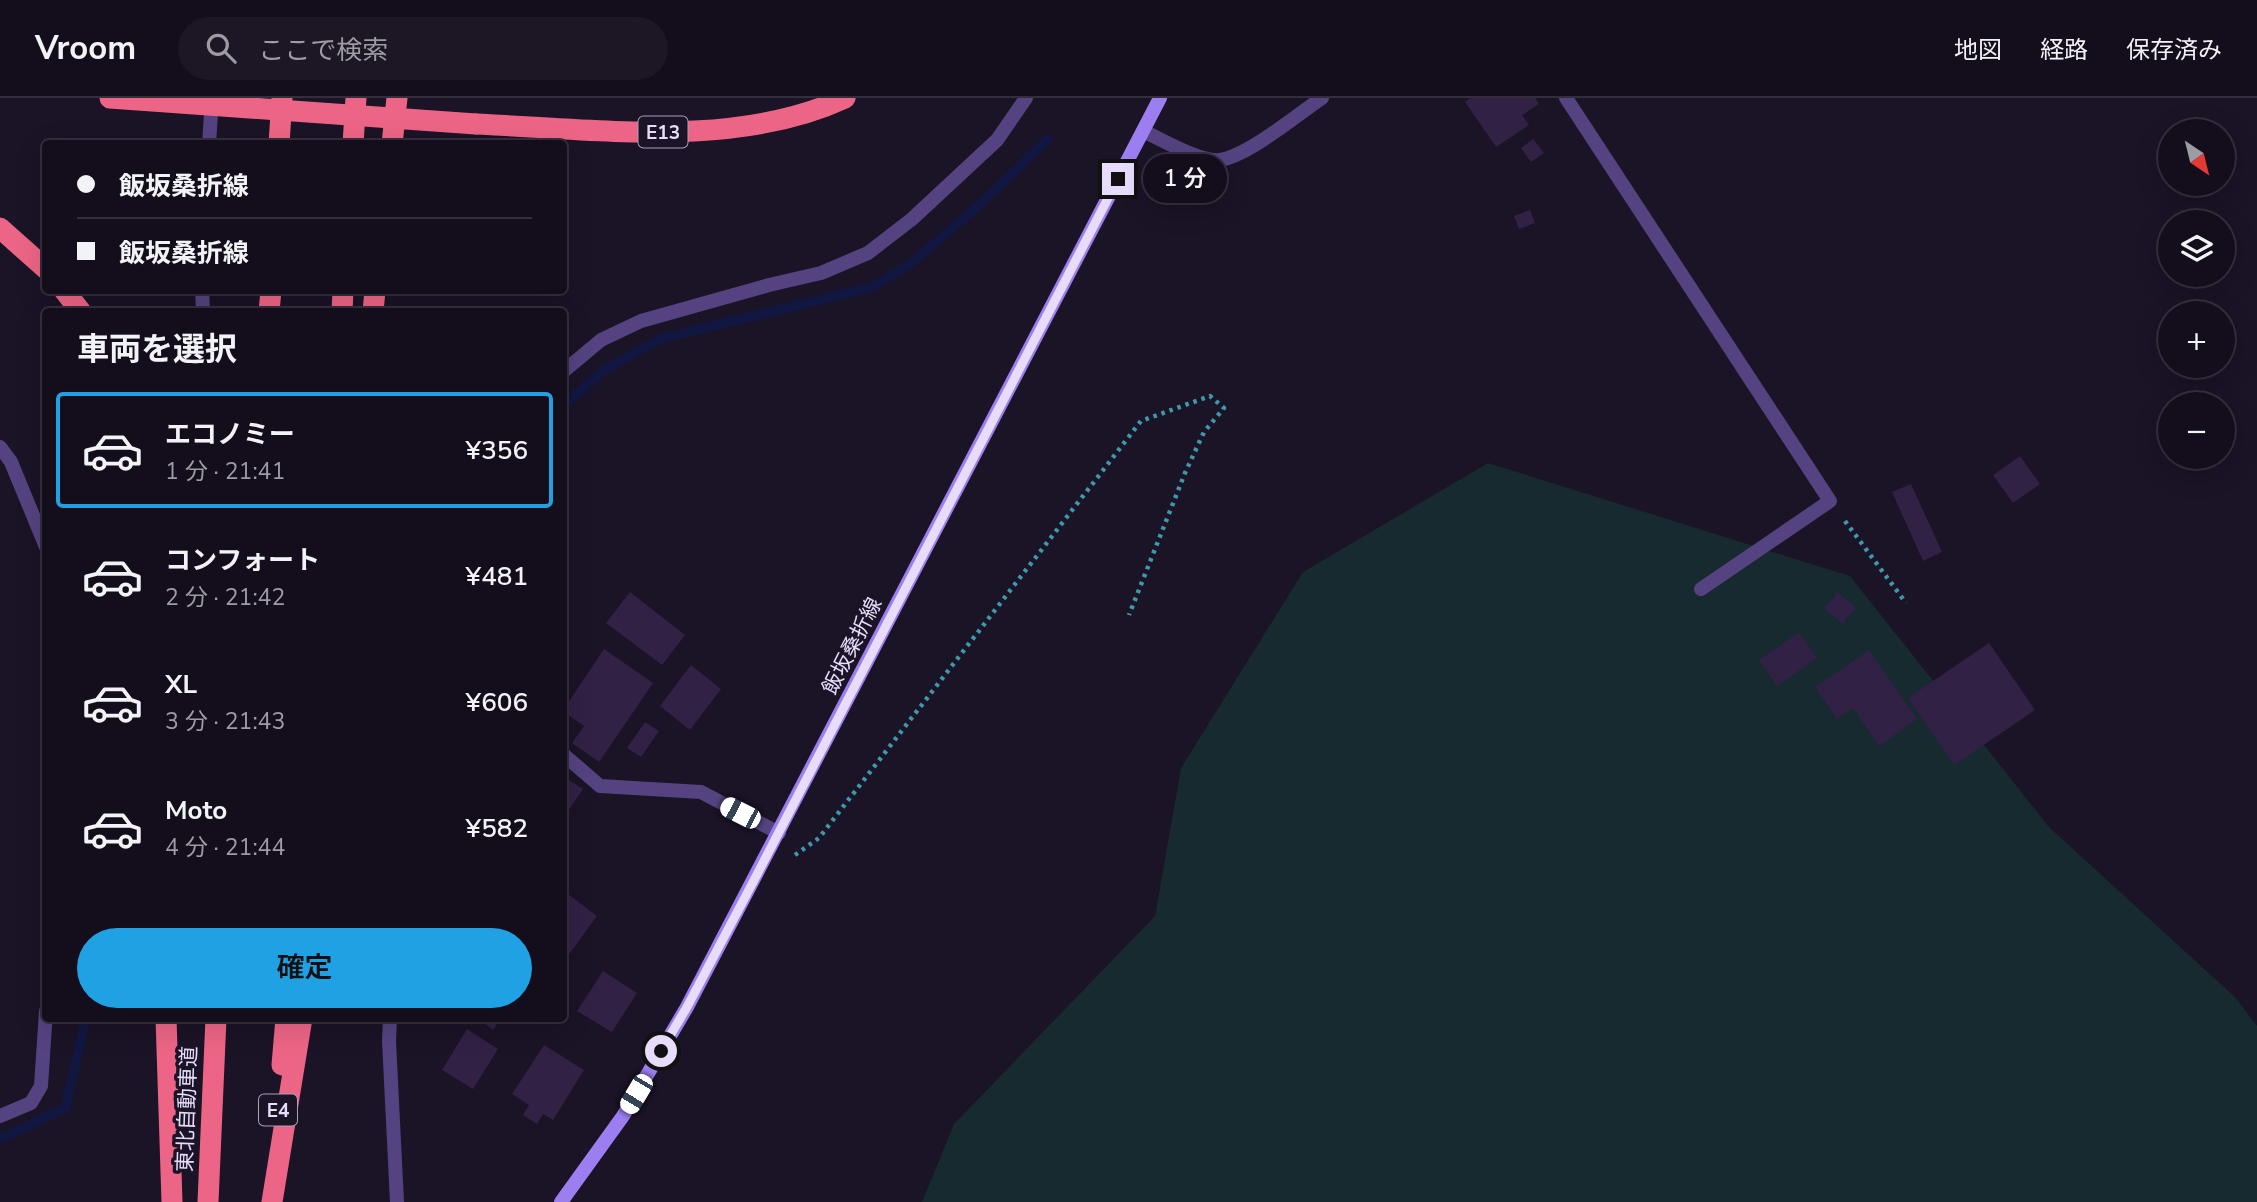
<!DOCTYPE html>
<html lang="ja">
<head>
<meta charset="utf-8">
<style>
  :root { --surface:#140e1c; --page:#1d1725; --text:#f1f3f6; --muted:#9d9ca3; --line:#332e3b; --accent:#1fa1e4 }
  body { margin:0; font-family:"Nunito Sans","Noto Sans JP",sans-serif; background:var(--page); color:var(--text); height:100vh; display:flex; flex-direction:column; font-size:26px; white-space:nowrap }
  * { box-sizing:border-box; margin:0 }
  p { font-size:23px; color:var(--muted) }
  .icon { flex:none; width:38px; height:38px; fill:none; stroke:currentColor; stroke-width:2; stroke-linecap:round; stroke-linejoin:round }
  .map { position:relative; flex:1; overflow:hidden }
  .drawer { position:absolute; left:42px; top:210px; width:525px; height:714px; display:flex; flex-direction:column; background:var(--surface); border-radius:7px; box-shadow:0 7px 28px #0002,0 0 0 2px var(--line) }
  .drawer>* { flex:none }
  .hud { position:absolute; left:42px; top:42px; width:525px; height:154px; border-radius:7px; box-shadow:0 7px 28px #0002,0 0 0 2px var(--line); display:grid; align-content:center; height:154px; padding:0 35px; background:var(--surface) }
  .needle { width:46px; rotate:145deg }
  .controls { position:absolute; left:2158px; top:21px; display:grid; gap:14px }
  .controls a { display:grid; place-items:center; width:77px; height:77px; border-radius:50%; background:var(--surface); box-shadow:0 7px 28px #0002,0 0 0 2px var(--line); font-size:35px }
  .end { position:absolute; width:32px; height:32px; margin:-16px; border:9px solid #e7dcfb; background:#111; box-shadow:0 0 0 4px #111 }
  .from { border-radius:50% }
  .bubble { position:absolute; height:49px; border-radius:24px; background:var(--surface); box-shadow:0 7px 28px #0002,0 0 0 2px var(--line); font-size:23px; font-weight:600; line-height:49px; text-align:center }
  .car { position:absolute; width:21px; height:42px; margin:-21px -10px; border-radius:9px; box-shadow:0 0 5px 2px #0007; background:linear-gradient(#fff 24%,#345 0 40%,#fff 0 76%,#345 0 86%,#fff 0) }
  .hud b { display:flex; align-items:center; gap:24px; height:66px; font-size:26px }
  .hud b+b { border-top:2px solid var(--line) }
  .hud i { width:18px; height:18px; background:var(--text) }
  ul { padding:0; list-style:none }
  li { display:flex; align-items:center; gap:21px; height:116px; margin:0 14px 10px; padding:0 21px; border:4px solid transparent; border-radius:7px }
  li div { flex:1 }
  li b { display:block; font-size:26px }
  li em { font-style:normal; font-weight:600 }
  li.current { border-color:var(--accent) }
  li>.icon { width:63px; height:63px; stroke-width:1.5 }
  h2 { padding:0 35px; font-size:32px; line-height:84px }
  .button { display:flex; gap:14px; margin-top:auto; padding:14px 35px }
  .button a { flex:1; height:80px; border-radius:42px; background:var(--accent); color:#111; font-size:28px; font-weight:600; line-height:80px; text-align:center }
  header { display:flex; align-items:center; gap:42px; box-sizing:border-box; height:98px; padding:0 35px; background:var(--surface); border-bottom:2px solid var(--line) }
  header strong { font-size:33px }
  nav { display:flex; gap:38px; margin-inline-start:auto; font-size:24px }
  .search { width:490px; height:63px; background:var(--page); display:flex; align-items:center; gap:18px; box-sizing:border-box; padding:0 24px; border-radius:38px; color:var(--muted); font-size:26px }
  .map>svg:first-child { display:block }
</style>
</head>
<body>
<header>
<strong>Vroom</strong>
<div class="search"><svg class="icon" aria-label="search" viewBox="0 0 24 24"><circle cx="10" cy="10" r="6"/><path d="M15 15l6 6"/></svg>ここで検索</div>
<nav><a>地図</a><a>経路</a><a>保存済み</a></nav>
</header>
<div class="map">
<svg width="2257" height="1104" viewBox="0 0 2257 1104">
  <rect width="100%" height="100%" fill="#1b1326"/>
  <path fill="#162a2f" d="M 1488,365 L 1850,478 L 2049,729 L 2236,900 L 2257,928 L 2257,1104 L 922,1104 L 954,1026 L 1155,818 L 1181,670 L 1303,474 Z"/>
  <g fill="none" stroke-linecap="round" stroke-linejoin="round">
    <path stroke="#111741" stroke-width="10" d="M 564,307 L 604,272 L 660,241 L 872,189 L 910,166 L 976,110 L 1048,41
      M 0,1041 L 65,1010 L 86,920"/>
  </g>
  <path fill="#312145" d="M 1470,0 L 1535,0 L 1539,6 L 1522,17 L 1529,27 L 1496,49 L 1465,4 Z
    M 1533,41 L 1544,55 L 1531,64 L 1521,50 Z
    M 1530,112 L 1535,125 L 1519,131 L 1514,118 Z
    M 2020,358 L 2040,386 L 2013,405 L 1993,377 Z
    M 1911,386 L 1942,454 L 1923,463 L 1892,394 Z
    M 630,494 L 685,537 L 662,567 L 606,525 Z
    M 1838,494 L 1856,510 L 1842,526 L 1824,510 Z
    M 1799,534 L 1817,560 L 1777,588 L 1759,562 Z
    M 1989,545 L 2035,612 L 1954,667 L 1908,600 Z
    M 604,551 L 653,585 L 599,664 L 572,645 L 584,628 L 564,614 L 564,611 Z
    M 1869,552 L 1917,621 L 1879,648 L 1853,610 L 1837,621 L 1815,589 Z
    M 691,567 L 721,591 L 690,632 L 660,608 Z
    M 645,624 L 659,633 L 641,659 L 627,650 Z
    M 564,679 L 583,691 L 564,719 Z
    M 564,793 L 597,818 L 564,863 Z
    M 603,873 L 637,895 L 612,934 L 577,913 Z
    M 478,920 L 501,920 L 493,932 Z
    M 467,931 L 498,951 L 473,991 L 442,972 Z
    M 544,947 L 584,972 L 553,1022 L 543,1016 L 537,1026 L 523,1017 L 529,1007 L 512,996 Z"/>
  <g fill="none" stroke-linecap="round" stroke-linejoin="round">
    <path stroke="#3f99ac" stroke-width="4.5" stroke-dasharray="3.5 5" stroke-linecap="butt" d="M 1845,423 L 1906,505
      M 795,757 L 819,740 L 1141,323 L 1210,298 L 1224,310 L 1204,334 L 1185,375 L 1129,517"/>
    <path stroke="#544380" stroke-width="14" d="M 209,46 L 212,1
      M 202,192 L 203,214"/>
    <path stroke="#544380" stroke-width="14" d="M 1566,0 L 1830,403 L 1701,491
      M 1143,33 C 1161,41 1200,64 1219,62 C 1247,59 1298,16 1322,0
      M 564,273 L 601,242 L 641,223 L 769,187 L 821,175 L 868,155 L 912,121 L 997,42 L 1026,0
      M 0,349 L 11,364 L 46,449
      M 564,657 L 600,688 L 701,694 L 779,735
      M 390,920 L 389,943 L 397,1104
      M 0,1018 L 31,1005 L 41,988 L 46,913"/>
    <path stroke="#9c7ef0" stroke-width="14" d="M 561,1104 L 623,1018 L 687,909 L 1160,0"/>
    <path stroke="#ed6586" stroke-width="21" d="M 476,26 C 593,31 736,51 845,0
      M 279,46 L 282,0
      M 353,46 L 356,0
      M 392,46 L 397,0
      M 0,130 L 46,171
      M 64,192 L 81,214
      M 269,214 L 271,192
      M 342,214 L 343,192
      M 373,214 L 375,192
      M 166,920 L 172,1104
      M 282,967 L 286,920
      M 208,1104 L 216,920
      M 272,1104 L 302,920"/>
    <path stroke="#ed6586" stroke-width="21" d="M 110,0 L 476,26"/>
  </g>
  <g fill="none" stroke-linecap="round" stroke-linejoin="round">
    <path stroke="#e7dcfb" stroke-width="9" d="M 661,953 L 687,909 L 751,788 L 1118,81"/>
  </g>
  <g text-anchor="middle" stroke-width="7" stroke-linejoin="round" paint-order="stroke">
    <g fill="#1b1326" stroke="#aaa0bb" stroke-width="2">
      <rect x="638.5" y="18.5" width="49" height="31" rx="5"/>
      <rect x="259" y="996.5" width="38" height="31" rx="5"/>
    </g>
    <g font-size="19" font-weight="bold" fill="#e7dcfb">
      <text x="663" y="41">E13</text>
      <text x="278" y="1019">E4</text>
    </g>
    <g font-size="21" fill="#e7dcfb" stroke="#1b1326">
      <text transform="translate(852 548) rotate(-63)" y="7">飯坂桑折線</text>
      <text transform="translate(187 1011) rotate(-88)" y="7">東北自動車道</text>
    </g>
  </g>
</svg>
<div class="controls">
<a><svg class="needle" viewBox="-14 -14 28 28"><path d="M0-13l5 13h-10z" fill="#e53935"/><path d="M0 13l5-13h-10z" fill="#9d9ca3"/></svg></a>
<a><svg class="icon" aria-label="layers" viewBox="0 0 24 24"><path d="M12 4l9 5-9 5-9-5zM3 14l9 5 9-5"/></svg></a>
<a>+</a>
<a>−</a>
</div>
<i class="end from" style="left:661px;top:953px"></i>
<i class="end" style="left:1118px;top:81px"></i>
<div class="bubble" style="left:1143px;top:56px;width:84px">1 分</div>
<i class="car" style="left:740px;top:715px;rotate:297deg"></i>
<i class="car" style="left:636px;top:996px;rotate:211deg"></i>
<div class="hud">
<b><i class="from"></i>飯坂桑折線</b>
<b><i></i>飯坂桑折線</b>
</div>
<section class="drawer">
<h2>車両を選択</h2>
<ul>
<li class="current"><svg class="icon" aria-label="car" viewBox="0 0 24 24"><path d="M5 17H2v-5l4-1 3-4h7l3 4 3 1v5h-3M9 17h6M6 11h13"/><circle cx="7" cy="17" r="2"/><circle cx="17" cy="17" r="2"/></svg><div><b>エコノミー</b><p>1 分 · 21:41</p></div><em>¥356</em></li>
<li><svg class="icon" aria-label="car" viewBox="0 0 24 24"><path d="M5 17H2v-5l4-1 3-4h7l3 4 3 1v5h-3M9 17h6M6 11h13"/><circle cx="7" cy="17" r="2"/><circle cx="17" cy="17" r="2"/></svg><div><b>コンフォート</b><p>2 分 · 21:42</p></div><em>¥481</em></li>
<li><svg class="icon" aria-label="car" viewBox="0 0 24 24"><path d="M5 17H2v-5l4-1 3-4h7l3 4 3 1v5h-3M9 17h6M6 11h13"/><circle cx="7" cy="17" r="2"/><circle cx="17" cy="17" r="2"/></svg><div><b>XL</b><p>3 分 · 21:43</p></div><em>¥606</em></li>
<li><svg class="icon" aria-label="car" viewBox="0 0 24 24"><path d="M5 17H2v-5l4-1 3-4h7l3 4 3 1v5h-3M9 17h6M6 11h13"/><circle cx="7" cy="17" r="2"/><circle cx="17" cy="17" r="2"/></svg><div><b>Moto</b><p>4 分 · 21:44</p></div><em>¥582</em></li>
</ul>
<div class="button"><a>確定</a></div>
</section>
</div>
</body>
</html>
